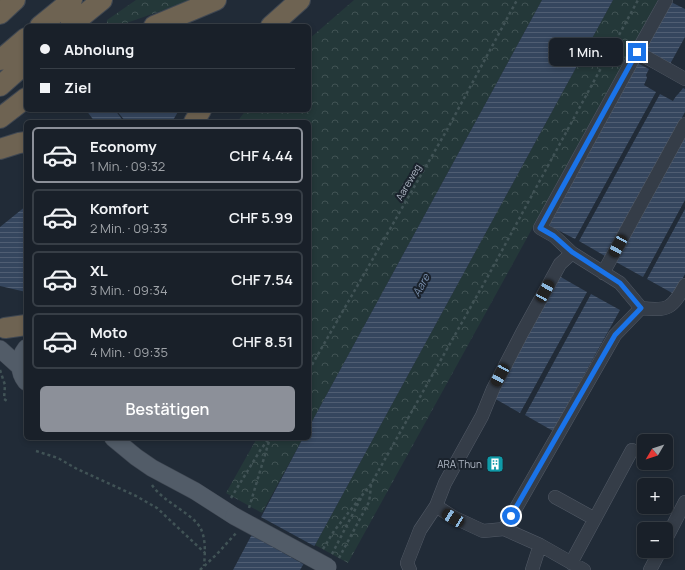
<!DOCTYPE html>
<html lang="de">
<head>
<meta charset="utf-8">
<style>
  :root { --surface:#192029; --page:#262d35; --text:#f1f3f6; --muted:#9fa3a8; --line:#373e46; --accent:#8c9099 }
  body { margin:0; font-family:Manrope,sans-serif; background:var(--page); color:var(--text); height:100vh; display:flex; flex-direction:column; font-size:15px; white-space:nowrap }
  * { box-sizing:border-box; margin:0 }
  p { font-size:13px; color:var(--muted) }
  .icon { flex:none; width:22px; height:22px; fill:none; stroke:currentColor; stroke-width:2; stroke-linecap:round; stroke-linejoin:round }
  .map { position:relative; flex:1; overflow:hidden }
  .panel { position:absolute; left:24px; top:120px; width:287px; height:320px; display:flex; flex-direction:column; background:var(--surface); border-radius:6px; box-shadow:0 2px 6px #0003,0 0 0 1px var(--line) }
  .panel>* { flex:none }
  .guide { position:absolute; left:24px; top:24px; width:287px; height:88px; border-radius:6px; box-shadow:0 2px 6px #0003,0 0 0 1px var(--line); display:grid; align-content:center; height:88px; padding:0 16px; background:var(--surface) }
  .needle { width:26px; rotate:231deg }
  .fabs { position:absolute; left:637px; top:434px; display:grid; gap:8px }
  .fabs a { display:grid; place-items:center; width:36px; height:36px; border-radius:6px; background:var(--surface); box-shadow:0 2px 6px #0003,0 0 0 1px var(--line); font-size:20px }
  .end { position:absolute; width:18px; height:18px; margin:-9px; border:5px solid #1a73e8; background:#fff; box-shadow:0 0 0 2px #fff }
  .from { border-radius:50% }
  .bubble { position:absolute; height:28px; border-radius:6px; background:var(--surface); box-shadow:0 2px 6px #0003,0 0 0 1px var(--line); font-size:13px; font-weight:600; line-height:28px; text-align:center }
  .car { position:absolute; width:12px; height:24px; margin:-12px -6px; border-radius:5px; box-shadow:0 0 3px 1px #0007; background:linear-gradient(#222 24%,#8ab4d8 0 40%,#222 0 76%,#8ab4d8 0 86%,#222 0) }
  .guide b { display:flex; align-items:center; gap:14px; height:38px; font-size:15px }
  .guide b+b { border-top:1px solid var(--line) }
  .guide i { width:10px; height:10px; background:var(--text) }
  ul { padding:7px 0 0; list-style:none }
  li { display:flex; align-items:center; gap:12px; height:56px; margin:0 8px 6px; padding:0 8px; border:2px solid var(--line); border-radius:6px }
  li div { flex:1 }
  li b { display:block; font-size:15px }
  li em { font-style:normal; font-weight:600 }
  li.active { border-color:var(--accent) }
  li>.icon { width:36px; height:36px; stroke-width:1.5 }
  .button { display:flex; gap:8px; margin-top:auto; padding:8px 16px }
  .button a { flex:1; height:46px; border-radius:6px; background:var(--accent); color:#fff; font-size:16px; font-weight:600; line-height:46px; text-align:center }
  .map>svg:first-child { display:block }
</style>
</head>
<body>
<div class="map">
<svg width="685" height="570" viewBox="0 0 685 570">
  <defs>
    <pattern id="forest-crowns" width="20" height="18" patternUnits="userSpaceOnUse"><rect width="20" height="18" fill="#243839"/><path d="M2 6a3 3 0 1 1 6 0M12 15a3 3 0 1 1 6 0" fill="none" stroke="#415354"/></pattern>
    <pattern id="water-rules" width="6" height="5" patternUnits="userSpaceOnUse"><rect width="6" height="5" fill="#35465e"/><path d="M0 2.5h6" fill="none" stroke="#505e73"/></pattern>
  </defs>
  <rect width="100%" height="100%" fill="#212b37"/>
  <path fill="url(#forest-crowns)" d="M 136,0 L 192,0 L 118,26 L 107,26 L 107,20 Z
    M 354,0 L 542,0 L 309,427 L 309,122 L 237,122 L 246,110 L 309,110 L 309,39 Z
    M 613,0 L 658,0 L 348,563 L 315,545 Z
    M 257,438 L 303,438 L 262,513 L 226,493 Z"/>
  <path fill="url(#water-rules)" d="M 542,0 L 613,0 L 315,545 L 300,570 L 233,570 L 303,438 L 309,438 L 309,427 Z
    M 671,2 L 685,9 L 685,37 L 670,64 L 645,50 Z
    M 637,63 L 649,69 L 646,75 L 647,78 L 644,85 L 656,92 L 575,239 L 548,225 Z
    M 683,88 L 685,89 L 685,112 L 605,256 L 579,241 L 660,94 L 673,101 C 676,95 680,93 683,88 Z
    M 86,110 L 115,110 L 124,122 L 95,122 Z
    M 116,110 L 179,110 L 172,122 L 126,122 Z
    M 685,136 L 685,200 L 643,277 L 616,262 Z
    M 26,206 L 26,292 L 0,286 L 0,227 Z
    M 685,209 L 685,274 L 674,294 L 647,279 Z
    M 559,276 L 587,292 L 520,413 L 492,397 Z
    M 591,294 L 620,310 L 553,431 L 525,415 Z"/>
  <path fill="#212b37" d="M 259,516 L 316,547 L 305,565 L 250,534 Z"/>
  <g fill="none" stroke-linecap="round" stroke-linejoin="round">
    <g stroke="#525a66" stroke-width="14">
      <path id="minor" d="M 637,52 L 666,0
        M 572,253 L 554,236 L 540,228 L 637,52 L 685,79
        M 603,273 L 685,124
        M 641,308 C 668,311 672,309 685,285
        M 555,497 L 595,519
        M 436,506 L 453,517 L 483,531 L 504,529 L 540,545 L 584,570
        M 666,539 L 685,502
        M 571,563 L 632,450
        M 410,570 L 407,563 L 420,530 L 436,506 L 445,483 L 482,416 L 493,389 L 522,333 L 560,264 L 572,253 L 620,283 L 641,308 L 615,335 L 504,529
        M 532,570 L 540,545
        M 650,570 L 660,551"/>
    </g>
    <g stroke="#3e4651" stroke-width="18">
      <path id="major" d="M 26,348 C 18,358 18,372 26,382
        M 0,349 L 20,367
        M 113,438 L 136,457 L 152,468 L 195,491 L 234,516"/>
    </g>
    <g stroke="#3f4752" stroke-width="22">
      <path id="highway" d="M 0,14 L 15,0
        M 40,26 L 72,0
        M 70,26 L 102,0
        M 154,26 L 216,0
        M 271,26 L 300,0
        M 0,60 L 26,38
        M 0,86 L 26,63
        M 0,118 L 26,98
        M 194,122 L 201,110
        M 0,149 L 19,143 L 26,142
        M 5,328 L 26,325"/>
    </g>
    <path stroke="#415356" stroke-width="2.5" stroke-dasharray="3 3" stroke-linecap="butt" d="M 0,370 L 5,385 L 4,399 L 7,401
      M 309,370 L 448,128 L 517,0
      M 95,438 L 99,442
      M 36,451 L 58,458 L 77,469 L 136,496 L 157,508 L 205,553
      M 152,485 C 164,503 194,514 201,529 C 206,540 205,554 204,566
      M 231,498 L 261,449 L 268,440
      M 249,508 L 270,438
      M 323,549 L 334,531 L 371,484 L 487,278 L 638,0
      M 332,554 L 361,498
      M 339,558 L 369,502 L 370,495 L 371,485
      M 200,570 L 217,554 L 237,532"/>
    <use href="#minor" stroke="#353d48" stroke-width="13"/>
    <use href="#major" stroke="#525c68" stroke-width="17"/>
    <use href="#highway" stroke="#6e6352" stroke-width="20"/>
    <g stroke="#3e4651" stroke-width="18" stroke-linecap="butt">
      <path id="major-bridge" d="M 234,516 L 328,567"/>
    </g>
    <use href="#major-bridge" stroke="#525c68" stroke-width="17"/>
  </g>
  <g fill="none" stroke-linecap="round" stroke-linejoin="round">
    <path stroke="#1a73e8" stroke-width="5" d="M 511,516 L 615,335 L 641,308 L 620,283 L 572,252 L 554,236 L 540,228 L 637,52"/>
  </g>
  <defs>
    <g id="building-square" transform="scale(0.9)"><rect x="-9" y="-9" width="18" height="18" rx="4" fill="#0f9aa8" stroke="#1a222c"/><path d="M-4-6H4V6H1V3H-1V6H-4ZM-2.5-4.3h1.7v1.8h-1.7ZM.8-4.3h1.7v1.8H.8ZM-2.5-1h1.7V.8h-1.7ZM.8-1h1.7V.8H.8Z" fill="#fff"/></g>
  </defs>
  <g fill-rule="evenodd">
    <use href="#building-square" x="495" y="464"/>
  </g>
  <g text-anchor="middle" stroke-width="4" stroke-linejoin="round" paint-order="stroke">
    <g font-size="10" fill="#afb7c4" stroke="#1a222c">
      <text transform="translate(408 182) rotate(-60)" y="4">Aareweg</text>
    </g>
    <g font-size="10" fill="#afb7c4" stroke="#1a222c" text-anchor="end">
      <text x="482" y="468">ARA Thun</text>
    </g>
    <g font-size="11" font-style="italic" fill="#788eac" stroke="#1a222c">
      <text transform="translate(421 285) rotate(-61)" y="4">Aare</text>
    </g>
  </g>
</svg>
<div class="fabs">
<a><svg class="needle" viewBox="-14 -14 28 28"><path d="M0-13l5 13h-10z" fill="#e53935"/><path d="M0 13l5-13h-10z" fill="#9fa3a8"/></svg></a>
<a>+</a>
<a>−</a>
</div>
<i class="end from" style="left:511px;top:516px"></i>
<i class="end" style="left:637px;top:52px"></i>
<div class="bubble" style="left:549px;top:38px;width:74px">1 Min.</div>
<i class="car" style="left:618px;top:246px;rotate:209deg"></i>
<i class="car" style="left:545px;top:291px;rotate:29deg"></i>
<i class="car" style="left:500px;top:375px;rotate:208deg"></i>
<i class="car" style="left:453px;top:518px;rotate:302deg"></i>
<div class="guide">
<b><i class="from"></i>Abholung</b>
<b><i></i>Ziel</b>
</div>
<section class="panel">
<ul>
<li class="active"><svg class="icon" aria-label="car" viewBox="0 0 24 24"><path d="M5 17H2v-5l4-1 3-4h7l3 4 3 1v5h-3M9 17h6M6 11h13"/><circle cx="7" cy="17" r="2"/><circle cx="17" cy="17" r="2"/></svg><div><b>Economy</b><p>1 Min. · 09:32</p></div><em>CHF 4.44</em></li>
<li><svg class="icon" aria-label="car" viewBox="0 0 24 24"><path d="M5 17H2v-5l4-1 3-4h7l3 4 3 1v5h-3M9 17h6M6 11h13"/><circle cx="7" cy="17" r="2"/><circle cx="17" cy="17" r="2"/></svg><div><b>Komfort</b><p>2 Min. · 09:33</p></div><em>CHF 5.99</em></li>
<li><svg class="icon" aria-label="car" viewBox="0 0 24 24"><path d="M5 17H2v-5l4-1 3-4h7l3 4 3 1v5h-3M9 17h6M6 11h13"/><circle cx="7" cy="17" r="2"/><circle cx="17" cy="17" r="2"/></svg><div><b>XL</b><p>3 Min. · 09:34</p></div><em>CHF 7.54</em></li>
<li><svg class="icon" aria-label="car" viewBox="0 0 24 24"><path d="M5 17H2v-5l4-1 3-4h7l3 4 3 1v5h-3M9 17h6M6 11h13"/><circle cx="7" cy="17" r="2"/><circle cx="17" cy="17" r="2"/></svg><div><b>Moto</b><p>4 Min. · 09:35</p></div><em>CHF 8.51</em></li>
</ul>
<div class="button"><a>Bestätigen</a></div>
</section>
</div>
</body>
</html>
